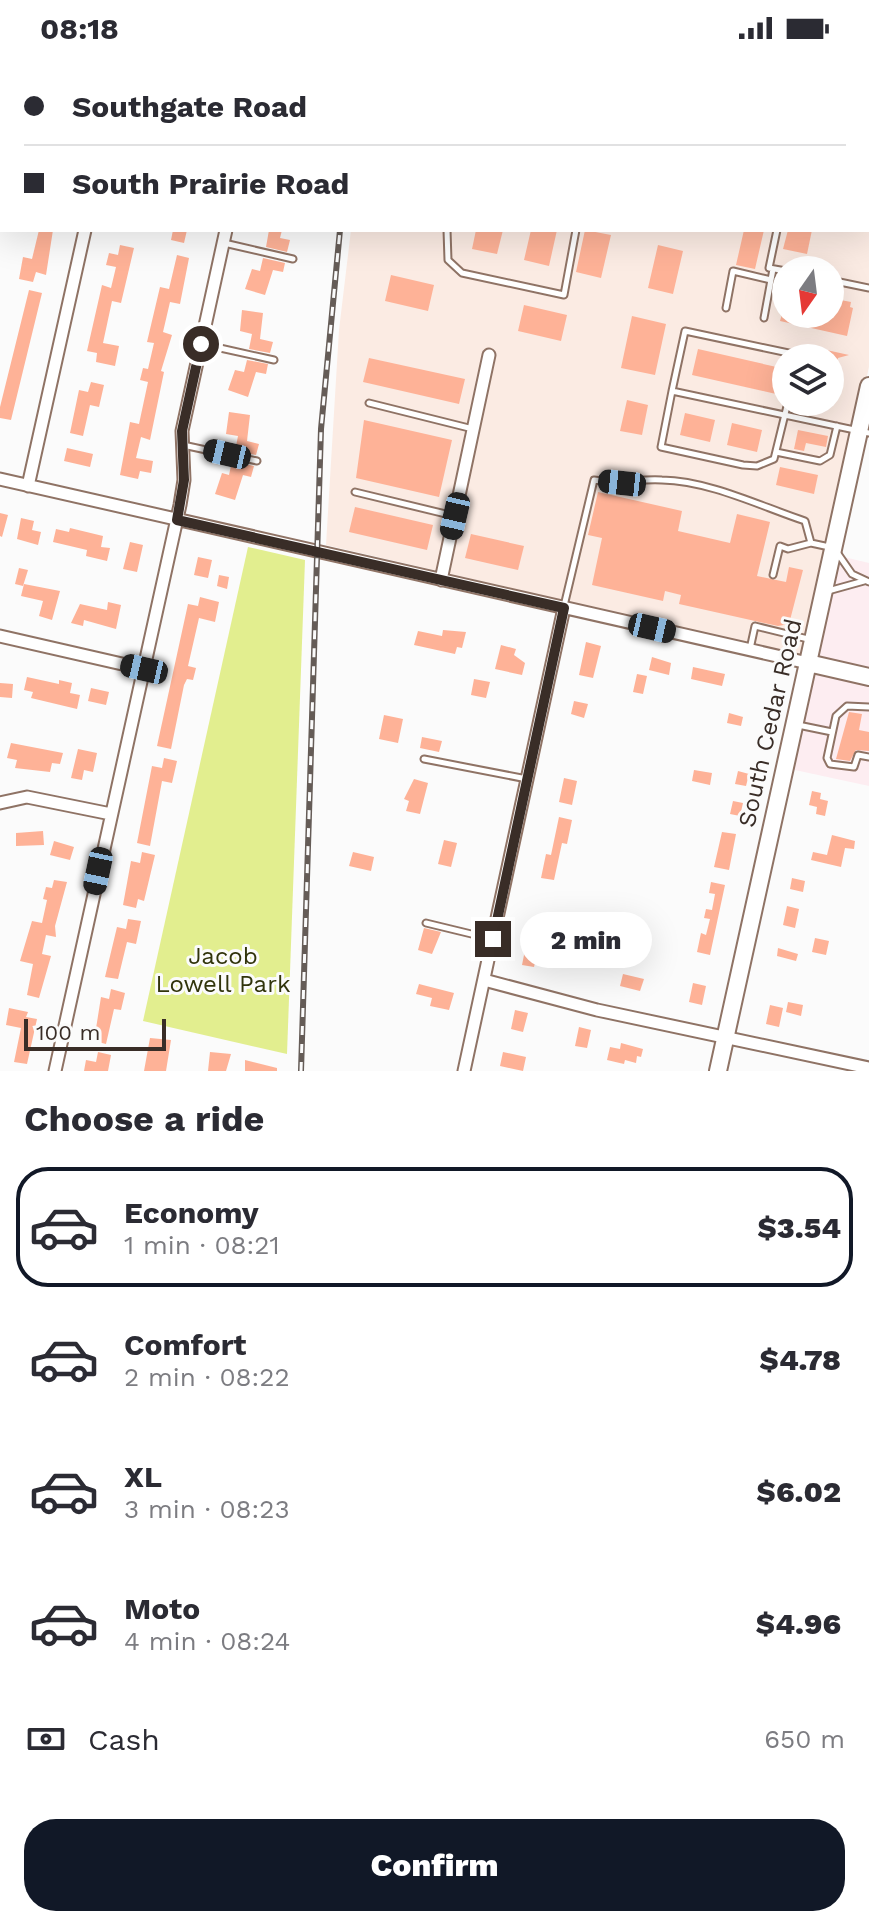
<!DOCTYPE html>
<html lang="en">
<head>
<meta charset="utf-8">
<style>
  :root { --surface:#fff; --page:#f2f2f3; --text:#2b2b33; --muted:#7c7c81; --line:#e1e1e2; --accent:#111827 }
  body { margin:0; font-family:"Work Sans",sans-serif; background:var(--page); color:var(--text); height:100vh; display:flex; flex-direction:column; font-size:30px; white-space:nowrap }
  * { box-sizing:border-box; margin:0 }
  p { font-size:26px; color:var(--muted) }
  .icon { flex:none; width:44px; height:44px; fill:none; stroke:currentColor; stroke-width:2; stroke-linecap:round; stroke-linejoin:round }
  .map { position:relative; height:1015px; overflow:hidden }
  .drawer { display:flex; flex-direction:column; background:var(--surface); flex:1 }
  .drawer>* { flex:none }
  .banner { position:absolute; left:0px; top:0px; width:870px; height:176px; box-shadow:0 8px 32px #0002; display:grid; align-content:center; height:176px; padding:0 24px; background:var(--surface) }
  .needle { width:52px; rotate:194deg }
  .controls { position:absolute; left:772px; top:200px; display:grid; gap:16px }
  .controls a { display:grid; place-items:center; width:72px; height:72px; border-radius:50%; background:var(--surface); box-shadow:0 8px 32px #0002; font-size:40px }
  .scale { position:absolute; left:24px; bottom:20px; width:142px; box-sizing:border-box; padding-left:8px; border:4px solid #392d27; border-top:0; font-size:22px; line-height:28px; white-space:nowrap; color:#392d27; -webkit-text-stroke:6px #fbfbfb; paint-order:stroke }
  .end { position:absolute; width:36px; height:36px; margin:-18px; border:10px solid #392d27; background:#fff; box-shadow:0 0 0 4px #fff }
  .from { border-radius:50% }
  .bubble { position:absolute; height:56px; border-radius:28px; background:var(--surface); box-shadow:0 8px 32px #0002; font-size:26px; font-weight:800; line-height:56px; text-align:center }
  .car { position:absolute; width:24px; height:48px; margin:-24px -12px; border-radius:10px; box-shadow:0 0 6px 2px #0007; background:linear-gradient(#222 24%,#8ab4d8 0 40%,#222 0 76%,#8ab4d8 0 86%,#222 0) }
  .banner b { display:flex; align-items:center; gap:28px; height:76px; font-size:30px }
  .banner b+b { border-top:2px solid var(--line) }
  .banner i { width:20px; height:20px; background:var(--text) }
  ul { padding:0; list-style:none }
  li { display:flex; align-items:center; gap:24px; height:120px; margin:0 16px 12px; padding:0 8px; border:4px solid transparent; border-radius:32px }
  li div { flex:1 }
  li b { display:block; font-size:30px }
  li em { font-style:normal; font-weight:800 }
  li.on { border-color:var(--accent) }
  li>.icon { width:72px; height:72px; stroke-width:1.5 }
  h2 { padding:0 24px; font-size:36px; line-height:96px }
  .pay { display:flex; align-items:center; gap:20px; height:88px; padding:0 24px; font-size:30px }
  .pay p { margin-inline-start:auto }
  .action { display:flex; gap:16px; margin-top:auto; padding:16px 24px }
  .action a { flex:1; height:92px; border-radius:32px; background:var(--accent); color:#fff; font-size:32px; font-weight:800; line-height:92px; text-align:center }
  .status { display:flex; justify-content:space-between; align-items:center; height:56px; padding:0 40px; background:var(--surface); direction:ltr }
  .status svg { height:22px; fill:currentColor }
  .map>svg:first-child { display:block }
</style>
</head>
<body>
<div class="status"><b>08:18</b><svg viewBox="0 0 49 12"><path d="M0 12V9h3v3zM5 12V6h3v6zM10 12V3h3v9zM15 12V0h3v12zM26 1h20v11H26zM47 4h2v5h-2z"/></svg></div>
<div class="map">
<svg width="869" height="1015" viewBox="0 0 869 1015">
  <rect width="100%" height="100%" fill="#fbfbfb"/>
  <path fill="#fdedf1" d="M 827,497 L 869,507 L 869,730 L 781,711 Z"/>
  <path fill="#fbebe3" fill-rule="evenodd" d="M 381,0 L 869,0 L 869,311 L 804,600 L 326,489 L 339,274 L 351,174 L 868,174 L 868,2 ZM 786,214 L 830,214 L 830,258 L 786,258 ZM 786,302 L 830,302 L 830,346 L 786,346 Z"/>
  <path fill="#e2ee8f" d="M 248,491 L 305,504 L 287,998 L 143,965 Z"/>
  <path fill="#feb297" d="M 39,174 L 53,174 L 46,219 L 36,216 L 33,226 L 19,223 L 23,201 L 32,203 Z
    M 173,174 L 187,174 L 184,187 L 171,184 Z
    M 269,174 L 282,174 L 280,182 L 290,184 L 287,196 L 266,191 Z
    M 476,174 L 503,174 L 497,198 L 472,193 Z
    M 531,174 L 557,174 L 549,210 L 524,204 Z
    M 585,174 L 611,179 L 601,222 L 576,216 Z
    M 744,174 L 764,174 L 755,213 L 736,209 Z
    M 788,174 L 812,174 L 807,198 L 783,193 Z
    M 120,189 L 134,192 L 121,247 L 112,245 L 103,287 L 119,290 L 115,310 L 96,306 L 97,297 L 87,295 L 102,229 L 111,232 L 116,211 L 106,209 L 109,197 L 118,199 Z
    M 658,189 L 683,195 L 673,238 L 648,232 Z
    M 177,199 L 189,202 L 180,248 L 170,246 L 163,276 L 172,279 L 161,315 L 164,316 L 150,384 L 141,381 L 136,402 L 153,405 L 151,417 L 140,415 L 138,423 L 120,419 L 130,366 L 139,368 L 148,326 L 140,324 L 143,312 L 148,313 L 154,287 L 147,286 L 160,231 L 169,233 Z
    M 263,202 L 285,207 L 283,216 L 273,214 L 265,239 L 245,233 L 252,213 L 260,215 Z
    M 391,219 L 434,229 L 428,255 L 385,245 Z
    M 29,234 L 42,237 L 11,364 L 0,362 L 0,351 Z
    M 830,242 L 851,246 L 850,251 L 853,252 L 847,280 L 780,265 L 782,258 L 830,258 Z
    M 524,249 L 567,259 L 561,285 L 518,275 Z
    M 242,254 L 263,257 L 260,283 L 273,286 L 270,297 L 249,293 L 252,278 L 240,275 Z
    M 632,260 L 666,268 L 655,319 L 621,312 Z
    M 813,291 L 849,299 L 838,302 L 833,323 L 830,322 L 830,302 L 811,302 Z
    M 698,293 L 781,312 L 776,338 L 692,319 Z
    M 369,302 L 465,323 L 459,348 L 363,326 Z
    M 247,304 L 268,308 L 266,318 L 256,316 L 248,341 L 228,334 L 235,314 L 244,316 Z
    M 91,326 L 104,329 L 99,351 L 90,349 L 83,380 L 70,377 L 79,334 L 88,336 Z
    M 627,344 L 648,349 L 642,379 L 620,375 Z
    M 229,356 L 250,359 L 247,385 L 259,388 L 256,399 L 235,395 L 238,380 L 226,378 Z
    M 685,357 L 715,364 L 710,386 L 680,379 Z
    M 364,364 L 452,384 L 439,441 L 356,422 Z
    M 732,367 L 762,374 L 757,396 L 727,389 Z
    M 798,374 L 828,380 L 826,391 L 806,387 L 804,395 L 794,393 Z
    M 67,392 L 93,398 L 90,411 L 64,405 Z
    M 232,405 L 254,410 L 251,421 L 243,419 L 235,444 L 215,438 L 222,417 L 229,419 Z
    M 780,411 L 818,419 L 814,438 L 776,429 Z
    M 598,436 L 682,455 L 678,475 L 730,487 L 737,458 L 770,466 L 757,520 L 786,526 L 789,511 L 803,514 L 789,568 L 778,570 L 679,548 L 681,539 L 665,535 L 663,545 L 592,529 L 602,482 L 588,479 Z
    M 355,451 L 433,469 L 427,494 L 349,476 Z
    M 0,457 L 8,459 L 2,481 L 0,480 Z
    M 21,462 L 34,465 L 32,474 L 41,476 L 38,489 L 17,483 Z
    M 70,472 L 103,480 L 101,491 L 110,492 L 107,505 L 86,500 L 87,494 L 53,486 L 56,473 L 69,476 Z
    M 471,478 L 524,490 L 518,514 L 465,502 Z
    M 130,486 L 143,489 L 137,516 L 123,513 Z
    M 198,501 L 212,504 L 208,522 L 194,519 Z
    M 19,512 L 28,514 L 23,530 L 15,528 Z
    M 219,519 L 229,521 L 227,533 L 217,530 Z
    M 24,528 L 60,535 L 52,564 L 39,560 L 43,545 L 21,540 Z
    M 200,541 L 219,546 L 215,566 L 199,562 L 188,610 L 196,612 L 193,624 L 187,623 L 184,629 L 171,693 L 157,690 L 188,548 L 198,550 Z
    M 108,546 L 121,549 L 116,573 L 84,564 L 83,570 L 71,567 L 80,548 L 107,554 Z
    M 443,574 L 466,576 L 462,592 L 457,591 L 455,598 L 414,589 L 418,575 L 442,580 Z
    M 586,586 L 601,590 L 593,622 L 579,619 Z
    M 501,589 L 516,593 L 514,599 L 525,607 L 522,619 L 495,613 Z
    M 652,601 L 671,607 L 669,619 L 649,614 Z
    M 693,611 L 725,618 L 722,630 L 691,623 Z
    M 637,618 L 647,620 L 643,638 L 633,636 Z
    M 27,621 L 59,628 L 59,624 L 72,627 L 70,637 L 80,639 L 77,653 L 31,642 L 33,636 L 24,634 Z
    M 474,623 L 490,626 L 486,642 L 471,639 Z
    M 0,627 L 13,628 L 12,642 L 0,641 Z
    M 91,632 L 109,636 L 106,649 L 88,645 Z
    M 574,645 L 588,648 L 584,662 L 571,658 Z
    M 849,656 L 862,658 L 859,674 L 869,676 L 869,695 L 856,694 L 850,705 L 836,703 Z
    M 729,657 L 743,661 L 741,670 L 727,667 Z
    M 384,659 L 403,663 L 398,687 L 379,683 Z
    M 422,681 L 442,685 L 439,696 L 420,692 Z
    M 11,687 L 63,697 L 60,708 L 52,707 L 50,716 L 15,712 L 17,704 L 7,702 Z
    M 78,693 L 97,697 L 93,716 L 84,714 L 82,724 L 71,722 Z
    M 164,702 L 177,705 L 172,727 L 162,725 L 150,790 L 137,787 L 152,710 L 162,712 Z
    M 694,714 L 712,717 L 710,729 L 692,725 Z
    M 738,715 L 749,718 L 746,730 L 735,728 Z
    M 564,722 L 577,725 L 572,749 L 559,746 Z
    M 414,723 L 428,727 L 420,758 L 406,755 L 409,745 L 404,743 Z
    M 812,735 L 821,737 L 820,743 L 828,745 L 825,760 L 816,758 L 817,751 L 809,749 Z
    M 733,745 L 743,747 L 740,760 L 730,758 Z
    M 559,761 L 572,764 L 567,788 L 562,787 L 554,824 L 541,822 L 546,798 L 551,799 Z
    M 43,775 L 44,789 L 16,790 L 16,777 Z
    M 722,776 L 736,778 L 729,814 L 714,811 Z
    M 832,779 L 855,785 L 854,793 L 845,792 L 841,811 L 811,804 L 813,796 L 827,799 Z
    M 444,784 L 457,787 L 451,811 L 438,808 Z
    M 54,785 L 74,791 L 70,804 L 50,799 Z
    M 142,796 L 155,799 L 144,845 L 138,843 L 136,852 L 123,849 L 131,805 L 140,807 Z
    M 353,796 L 374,801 L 371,815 L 349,810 Z
    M 792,822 L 805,825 L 803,836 L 790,833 Z
    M 54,824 L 67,826 L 55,870 L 56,881 L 46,879 L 42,898 L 51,900 L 39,942 L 27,939 L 33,908 L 20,905 L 32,865 L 42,867 L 47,844 L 43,843 L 46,831 L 52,832 Z
    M 711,826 L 725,829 L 710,899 L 697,896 L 701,877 L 706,879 L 710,863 L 704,862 L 706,853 L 712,854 L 715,838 L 709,837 Z
    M 787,850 L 799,853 L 795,872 L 783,869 Z
    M 128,863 L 141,865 L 136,888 L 127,886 L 118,923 L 105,921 L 117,871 L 126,873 Z
    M 566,867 L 593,873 L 591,885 L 562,882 Z
    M 424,872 L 441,876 L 432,898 L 418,894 Z
    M 528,879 L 541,881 L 534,911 L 522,909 Z
    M 815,882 L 829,885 L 826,899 L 812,896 Z
    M 778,892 L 798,898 L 796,905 L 777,900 Z
    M 623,918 L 644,923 L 640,935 L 620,930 Z
    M 693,927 L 706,930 L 702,949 L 689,946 Z
    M 419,928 L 454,937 L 449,954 L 430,950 L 432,942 L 416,938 Z
    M 111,933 L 125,937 L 121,954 L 114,953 L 106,988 L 94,985 L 101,941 L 109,943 Z
    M 788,946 L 803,949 L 801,960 L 786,956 Z
    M 770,949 L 783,952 L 779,971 L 766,968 Z
    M 9,952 L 28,956 L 26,961 L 37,963 L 27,1008 L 14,1006 L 21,972 L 6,969 Z
    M 515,954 L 528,957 L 523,976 L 511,973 Z
    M 579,971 L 591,974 L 587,992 L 575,990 Z
    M 150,982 L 171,984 L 166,1015 L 144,1015 Z
    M 621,987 L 643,993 L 641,1001 L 637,1000 L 636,1007 L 625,1004 L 624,1008 L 607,1004 L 610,991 L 620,993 Z
    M 98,996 L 111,999 L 108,1015 L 84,1015 L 86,1004 L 96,1006 Z
    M 210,996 L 231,998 L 226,1015 L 208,1015 Z
    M 503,996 L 526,1001 L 523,1015 L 500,1010 Z
    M 245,1004 L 277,1012 L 277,1015 L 245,1015 Z"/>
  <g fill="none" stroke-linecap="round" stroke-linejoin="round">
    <g stroke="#8f7365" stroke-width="9">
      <path id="lane" d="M 625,2 L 626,0
        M 447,174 L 448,204 L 462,217 L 564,239 L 576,174
        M 777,174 L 769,212 L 786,215
        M 224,187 L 293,203
        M 830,224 L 869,232
        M 726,252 L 733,215 L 771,224
        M 764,262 L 773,213
        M 202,288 L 274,304
        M 798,302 L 798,299 L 685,275 L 672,335 L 869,377
        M 672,335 L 661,391 L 743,409 L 757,410 L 774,403 L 788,346
        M 369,347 L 473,373
        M 183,389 L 257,405
        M 776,396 L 820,405 L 830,399 L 837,370
        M 355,436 L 454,460
        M 773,519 L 780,490 L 788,493 L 811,487 L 834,492 L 852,518 L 869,526
        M 828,535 L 864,525
        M 564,550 L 594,424 C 617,427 639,423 662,424 C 710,425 760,450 805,465 L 811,487
        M 750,593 L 755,570 L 808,583
        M 869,651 L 847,650 L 836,660 L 827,702 L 830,708 L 854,711 L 858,699 L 869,701
        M 798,669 L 832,676
        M 424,703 L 527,723
        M 426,867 L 492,883"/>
    </g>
    <g stroke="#8f7365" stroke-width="15">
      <path id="street" d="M 123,2 L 124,0
        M 265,2 L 265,0
        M 868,117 L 869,117
        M 0,423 L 808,607
        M 28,430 L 85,174
        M 441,524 L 489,299
        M 0,580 L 144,613
        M 0,747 L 27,741 L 111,758
        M 484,924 L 597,954 L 869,1012
        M 55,1015 L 180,449 L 184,424 L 182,375 L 226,174
        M 464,1015 L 564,552"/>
    </g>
    <g stroke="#8f7365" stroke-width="20">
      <path id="secondary" d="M 808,607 L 869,621
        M 718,1015 L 869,330"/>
    </g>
    <use href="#lane" stroke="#fff" stroke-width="5"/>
    <use href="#street" stroke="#fff" stroke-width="11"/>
    <use href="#secondary" stroke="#fff" stroke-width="16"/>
    <g stroke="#655c57" stroke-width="6">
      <path id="rail" d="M 369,2 L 369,0
        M 301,1015 L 321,373 L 340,174"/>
    </g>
    <use href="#rail" stroke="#fbfbfb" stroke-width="3" stroke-dasharray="9" stroke-linecap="butt"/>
  </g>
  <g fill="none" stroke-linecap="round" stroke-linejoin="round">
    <path stroke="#392d27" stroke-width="10" d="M 201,288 L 182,375 L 184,424 L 177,464 L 564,552 L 493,883"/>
  </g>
  <g text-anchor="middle" stroke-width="6" stroke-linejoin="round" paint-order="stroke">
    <g font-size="24" fill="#392d27" stroke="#fbfbfb">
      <text transform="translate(770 667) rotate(-77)" y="8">South Cedar Road</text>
    </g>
    <g font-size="24" fill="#31340b" stroke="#fbfbfb">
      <text x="223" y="908">Jacob<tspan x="223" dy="28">Lowell Park</tspan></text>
    </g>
  </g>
</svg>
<div class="controls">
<a><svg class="needle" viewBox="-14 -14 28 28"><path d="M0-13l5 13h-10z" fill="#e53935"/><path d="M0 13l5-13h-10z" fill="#7c7c81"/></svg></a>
<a><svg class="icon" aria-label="layers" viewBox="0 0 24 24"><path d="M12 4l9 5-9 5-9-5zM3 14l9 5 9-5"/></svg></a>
</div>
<div class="scale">100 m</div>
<i class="end from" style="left:201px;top:288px"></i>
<i class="end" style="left:493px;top:883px"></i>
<div class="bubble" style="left:520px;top:856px;width:132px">2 min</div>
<i class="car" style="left:227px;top:398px;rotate:283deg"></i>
<i class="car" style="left:622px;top:427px;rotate:276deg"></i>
<i class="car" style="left:455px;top:460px;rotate:193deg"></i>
<i class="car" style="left:652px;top:572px;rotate:103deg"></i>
<i class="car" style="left:144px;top:613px;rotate:283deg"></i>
<i class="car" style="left:98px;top:815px;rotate:192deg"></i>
<div class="banner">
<b><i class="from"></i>Southgate Road</b>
<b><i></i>South Prairie Road</b>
</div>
</div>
<section class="drawer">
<h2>Choose a ride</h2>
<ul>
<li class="on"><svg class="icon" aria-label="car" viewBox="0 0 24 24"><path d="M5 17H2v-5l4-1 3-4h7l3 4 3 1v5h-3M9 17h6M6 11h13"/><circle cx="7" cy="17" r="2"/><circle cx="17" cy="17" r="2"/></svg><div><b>Economy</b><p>1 min · 08:21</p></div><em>$3.54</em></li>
<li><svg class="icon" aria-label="car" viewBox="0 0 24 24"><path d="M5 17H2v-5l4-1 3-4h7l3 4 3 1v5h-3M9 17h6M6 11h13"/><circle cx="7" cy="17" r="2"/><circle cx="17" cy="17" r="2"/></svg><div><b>Comfort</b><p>2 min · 08:22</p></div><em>$4.78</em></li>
<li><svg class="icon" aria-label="car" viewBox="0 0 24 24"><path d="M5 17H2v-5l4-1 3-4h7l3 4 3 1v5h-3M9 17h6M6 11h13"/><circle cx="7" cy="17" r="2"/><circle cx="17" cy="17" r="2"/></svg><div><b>XL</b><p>3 min · 08:23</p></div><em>$6.02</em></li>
<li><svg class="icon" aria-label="car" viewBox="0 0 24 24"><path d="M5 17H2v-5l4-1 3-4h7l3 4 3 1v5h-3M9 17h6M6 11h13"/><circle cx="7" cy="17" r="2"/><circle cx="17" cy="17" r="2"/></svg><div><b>Moto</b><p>4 min · 08:24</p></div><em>$4.96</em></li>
</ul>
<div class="pay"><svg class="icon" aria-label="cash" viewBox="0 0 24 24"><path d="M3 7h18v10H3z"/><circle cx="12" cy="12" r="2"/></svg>Cash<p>650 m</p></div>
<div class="action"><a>Confirm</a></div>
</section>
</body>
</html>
